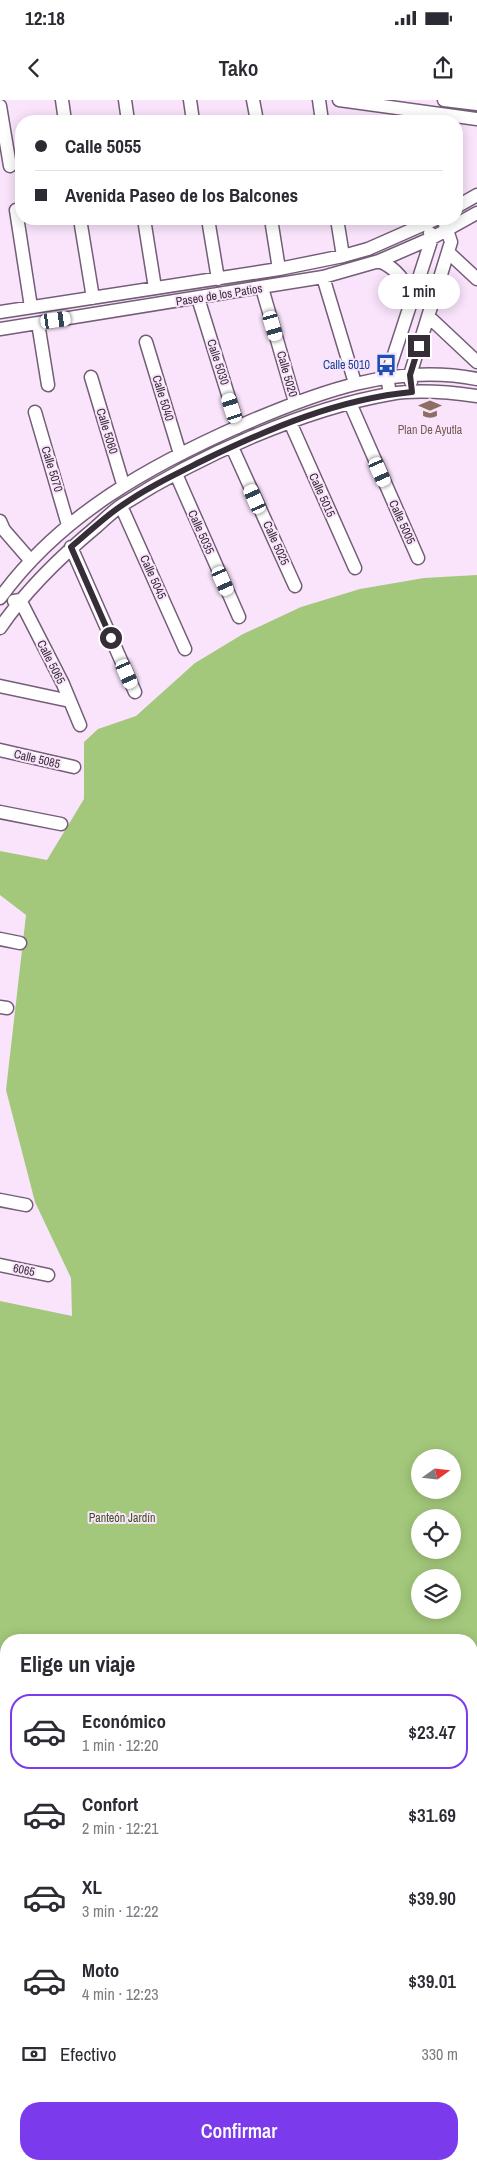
<!DOCTYPE html>
<html lang="es">
<head>
<meta charset="utf-8">
<style>
  :root { --surface:#fff; --page:#f7f7f7; --text:#2b2b33; --muted:#7c7c81; --line:#e1e1e2; --accent:#7c3aed }
  body { margin:0; font-family:"Archivo Narrow",sans-serif; background:var(--page); color:var(--text); height:100vh; display:flex; flex-direction:column; font-size:19px; white-space:nowrap }
  * { box-sizing:border-box; margin:0 }
  p { font-size:16px; color:var(--muted) }
  .icon { flex:none; width:28px; height:28px; fill:none; stroke:currentColor; stroke-width:2; stroke-linecap:round; stroke-linejoin:round }
  .map { position:relative; flex:1; overflow:hidden }
  .side { position:absolute; left:0px; top:1534px; width:478px; height:536px; display:flex; flex-direction:column; background:var(--surface); border-radius:20px 20px 0 0; box-shadow:0 2px 12px #0003 }
  .side>* { flex:none }
  .top-card { position:absolute; left:15px; top:15px; width:448px; height:110px; border-radius:20px; box-shadow:0 2px 12px #0003; display:grid; align-content:center; height:110px; padding:0 20px; background:var(--surface) }
  .needle { width:32px; rotate:75deg }
  .tools { position:absolute; left:411px; top:1349px; display:grid; gap:10px }
  .tools a { display:grid; place-items:center; width:50px; height:50px; border-radius:50%; background:var(--surface); box-shadow:0 2px 12px #0003; font-size:25px }
  .end { position:absolute; width:22px; height:22px; margin:-11px; border:6px solid #372d38; background:#fff; box-shadow:0 0 0 2px #fff }
  .from { border-radius:50% }
  .bubble { position:absolute; height:35px; border-radius:18px; background:var(--surface); box-shadow:0 2px 12px #0003; font-size:16px; font-weight:600; line-height:35px; text-align:center }
  .car { position:absolute; width:15px; height:30px; margin:-15px -8px; border-radius:6px; box-shadow:0 0 4px 1px #0007; background:linear-gradient(#fff 24%,#345 0 40%,#fff 0 76%,#345 0 86%,#fff 0) }
  .top-card b { display:flex; align-items:center; gap:18px; height:48px; font-size:19px }
  .top-card b+b { border-top:1px solid var(--line) }
  .top-card i { width:12px; height:12px; background:var(--text) }
  ul { padding:0; list-style:none }
  li { display:flex; align-items:center; gap:15px; height:75px; margin:0 10px 8px; padding:0 10px; border:2px solid transparent; border-radius:20px }
  li div { flex:1 }
  li b { display:block; font-size:19px }
  li em { font-style:normal; font-weight:600 }
  li.on { border-color:var(--accent) }
  li>.icon { width:45px; height:45px; stroke-width:1.5 }
  h2 { padding:0 20px; font-size:22px; line-height:60px }
  .pay { display:flex; align-items:center; gap:12px; height:55px; padding:0 20px; font-size:19px }
  .pay p { margin-inline-start:auto }
  .primary-button { display:flex; gap:10px; margin-top:auto; padding:10px 20px }
  .primary-button a { flex:1; height:58px; border-radius:20px; background:var(--accent); color:#fff; font-size:20px; font-weight:600; line-height:58px; text-align:center }
  .status { display:flex; justify-content:space-between; align-items:center; height:35px; padding:0 25px; background:var(--surface); direction:ltr }
  .status svg { height:14px; fill:currentColor }
  header { display:flex; justify-content:space-between; align-items:center; height:65px; padding:0 20px; background:var(--surface); font-size:22px; font-weight:600 }
  .map>svg:first-child { display:block }
</style>
</head>
<body>
<div class="status"><b>12:18</b><svg viewBox="0 0 49 12"><path d="M0 12V9h3v3zM5 12V6h3v6zM10 12V3h3v9zM15 12V0h3v12zM26 1h20v11H26zM47 4h2v5h-2z"/></svg></div>
<header><svg class="icon" aria-label="back" viewBox="0 0 24 24"><path d="M15 5l-7 7 7 7"/></svg>Tako<svg class="icon" aria-label="share" viewBox="0 0 24 24"><path d="M12 15V3M7 8l5-5 5 5M5 13v7h14v-7"/></svg></header>
<div class="map">
<svg width="477" height="2069" viewBox="0 0 477 2069">
  <rect width="100%" height="100%" fill="#f9e4fb"/>
  <path fill="#a3c87b" fill-rule="evenodd" d="M 477,475 L 477,1612 L 471,1611 L 471,1540 L 6,1540 L 6,1553 L 0,1553 L 0,1201 L 72,1216 L 71,1178 L 35,1102 L 6,990 L 26,815 L 0,795 L 0,751 L 47,760 L 84,699 L 84,642 L 98,629 L 136,616 L 195,563 L 243,534 L 301,507 L 360,489 L 424,478 ZM 420,1358 L 452,1358 L 452,1390 L 420,1390 ZM 420,1418 L 452,1418 L 452,1450 L 420,1450 ZM 420,1478 L 452,1478 L 452,1510 L 420,1510 Z"/>
  <g fill="none" stroke-linecap="round" stroke-linejoin="round">
    <g stroke="#745d77" stroke-width="15">
      <path id="street" d="M 62,0 L 65,21
        M 125,0 L 128,21
        M 190,0 L 193,21
        M 253,0 L 257,21
        M 319,0 L 322,21
        M 339,0 L 477,19
        M 444,0 L 477,4
        M 0,6 L 10,66
        M 456,107 L 477,95
        M 16,110 L 31,207
        M 80,119 L 93,198
        M 144,119 L 155,188
        M 208,119 L 218,179
        M 271,119 L 279,169
        M 337,119 L 343,156
        M 448,152 L 477,179
        M 379,161 C 398,169 405,181 412,199
        M 323,177 L 355,283
        M 262,188 L 295,302
        M 198,198 L 238,327
        M 0,212 L 279,169 L 343,156 L 368,149 L 436,119
        M 429,217 L 477,262
        M 38,223 L 48,285
        M 0,229 L 323,177 L 379,161 L 432,138 L 477,113
        M 146,242 L 180,354
        M 91,277 L 123,384
        M 411,282 L 410,275 L 451,142 L 445,124
        M 390,294 L 387,276 L 432,138 L 430,133
        M 350,303 L 418,458
        M 35,312 L 68,425
        M 290,322 L 355,468
        M 232,347 L 295,486
        M 176,374 L 239,517
        M 121,406 L 185,549
        M 0,421 L 4,430 L 31,461
        M 71,447 L 135,592
        M 0,498 C 61,414 151,365 244,324 C 318,292 395,263 477,279
        M 14,501 L 20,500 L 63,584 L 80,625
        M 0,528 C 26,490 60,457 96,427 C 104,420 113,411 122,405 C 197,357 303,309 390,294 C 418,289 449,292 477,296
        M 0,586 L 70,601
        M 0,650 L 74,667
        M 0,712 L 61,724
        M 0,839 L 20,843
        M 0,907 L 7,908
        M 0,1100 L 26,1105
        M 0,1165 L 48,1175
        M 0,1600 L 6,1601
        M 471,1657 L 477,1658
        M 0,1691 L 6,1692
        M 471,1745 L 477,1745
        M 0,1773 L 6,1773
        M 471,1844 L 477,1846
        M 0,1868 L 6,1870
        M 471,1929 L 477,1931
        M 0,1957 L 6,1959
        M 471,2025 L 477,2027
        M 6,2064 L 24,2069
        M 257,2064 L 257,2069
        M 315,2064 L 330,2069
        M 34,2069 L 34,2064"/>
    </g>
    <use href="#street" stroke="#fff" stroke-width="12"/>
  </g>
  <g fill="none" stroke-linecap="round" stroke-linejoin="round">
    <path stroke="#372d38" stroke-width="6" d="M 111,538 L 71,447 C 87,434 103,418 121,406 C 146,388 176,374 204,360 C 270,328 339,299 412,292 L 410,275 L 419,246"/>
  </g>
  <defs>
    <g id="bus-bare" transform="scale(1.725)"><path d="M-5-6H5V4H4V6H2V4H-2V6H-4V4H-5ZM-3.5-4V0h7V-4ZM-3.5 1.2v1.5H-2V1.2ZM2 1.2v1.5H3.5V1.2Z" fill="#1a4fb4" stroke="#f9e4fb" stroke-width="2.5" paint-order="stroke"/></g>
    <g id="school-bare" transform="scale(1.725)"><path d="M0-5L7-2L0 1L-7-2ZM-4 1L0 2.5L4 1V4Q0 6-4 4Z" fill="#8d6e63" stroke="#f9e4fb" stroke-width="2.5" paint-order="stroke"/></g>
  </defs>
  <g fill-rule="evenodd">
    <use href="#bus-bare" x="386" y="265"/>
    <use href="#school-bare" x="430" y="309"/>
  </g>
  <g text-anchor="middle" stroke-width="4" stroke-linejoin="round" paint-order="stroke">
    <g font-size="12" fill="#372d38" stroke="#f9e4fb">
      <text transform="translate(219 195) rotate(-9)" y="4">Paseo de los Patios</text>
      <text transform="translate(218 262) rotate(72)" y="4">Calle 5030</text>
      <text transform="translate(287 274) rotate(74)" y="4">Calle 5020</text>
      <text transform="translate(163 298) rotate(73)" y="4">Calle 5040</text>
      <text transform="translate(107 331) rotate(73)" y="4">Calle 5060</text>
      <text transform="translate(52 369) rotate(73)" y="4">Calle 5070</text>
      <text transform="translate(322 395) rotate(66)" y="4">Calle 5015</text>
      <text transform="translate(402 422) rotate(66)" y="4">Calle 5005</text>
      <text transform="translate(201 432) rotate(66)" y="4">Calle 5035</text>
      <text transform="translate(276 443) rotate(66)" y="4">Calle 5025</text>
      <text transform="translate(153 477) rotate(66)" y="4">Calle 5045</text>
      <text transform="translate(51 562) rotate(63)" y="4">Calle 5065</text>
      <text transform="translate(37 659) rotate(13)" y="4">Calle 5085</text>
      <text transform="translate(24 1170) rotate(12)" y="4">6065</text>
    </g>
    <g font-size="12" fill="#164399" stroke="#f9e4fb" text-anchor="end">
      <text x="370" y="269">Calle 5010</text>
    </g>
    <g font-size="12" fill="#785e54" stroke="#f9e4fb">
      <text x="430" y="334">Plan De Ayutla</text>
    </g>
    <g font-size="12" fill="#3c541c" stroke="#f9e4fb">
      <text x="122" y="1422">Panteón Jardín</text>
    </g>
  </g>
</svg>
<div class="tools">
<a><svg class="needle" viewBox="-14 -14 28 28"><path d="M0-13l5 13h-10z" fill="#e53935"/><path d="M0 13l5-13h-10z" fill="#7c7c81"/></svg></a>
<a><svg class="icon" aria-label="locate" viewBox="0 0 24 24"><circle cx="12" cy="12" r="6"/><path d="M12 2v4M12 18v4M2 12h4M18 12h4"/></svg></a>
<a><svg class="icon" aria-label="layers" viewBox="0 0 24 24"><path d="M12 4l9 5-9 5-9-5zM3 14l9 5 9-5"/></svg></a>
</div>
<i class="end from" style="left:111px;top:538px"></i>
<i class="end" style="left:419px;top:246px"></i>
<div class="bubble" style="left:378px;top:174px;width:82px">1 min</div>
<i class="car" style="left:56px;top:220px;rotate:82deg"></i>
<i class="car" style="left:273px;top:226px;rotate:164deg"></i>
<i class="car" style="left:232px;top:308px;rotate:342deg"></i>
<i class="car" style="left:380px;top:372px;rotate:156deg"></i>
<i class="car" style="left:255px;top:399px;rotate:336deg"></i>
<i class="car" style="left:223px;top:481px;rotate:156deg"></i>
<i class="car" style="left:127px;top:574px;rotate:156deg"></i>
<div class="top-card">
<b><i class="from"></i>Calle 5055</b>
<b><i></i>Avenida Paseo de los Balcones</b>
</div>
<section class="side">
<h2>Elige un viaje</h2>
<ul>
<li class="on"><svg class="icon" aria-label="car" viewBox="0 0 24 24"><path d="M5 17H2v-5l4-1 3-4h7l3 4 3 1v5h-3M9 17h6M6 11h13"/><circle cx="7" cy="17" r="2"/><circle cx="17" cy="17" r="2"/></svg><div><b>Económico</b><p>1 min · 12:20</p></div><em>$23.47</em></li>
<li><svg class="icon" aria-label="car" viewBox="0 0 24 24"><path d="M5 17H2v-5l4-1 3-4h7l3 4 3 1v5h-3M9 17h6M6 11h13"/><circle cx="7" cy="17" r="2"/><circle cx="17" cy="17" r="2"/></svg><div><b>Confort</b><p>2 min · 12:21</p></div><em>$31.69</em></li>
<li><svg class="icon" aria-label="car" viewBox="0 0 24 24"><path d="M5 17H2v-5l4-1 3-4h7l3 4 3 1v5h-3M9 17h6M6 11h13"/><circle cx="7" cy="17" r="2"/><circle cx="17" cy="17" r="2"/></svg><div><b>XL</b><p>3 min · 12:22</p></div><em>$39.90</em></li>
<li><svg class="icon" aria-label="car" viewBox="0 0 24 24"><path d="M5 17H2v-5l4-1 3-4h7l3 4 3 1v5h-3M9 17h6M6 11h13"/><circle cx="7" cy="17" r="2"/><circle cx="17" cy="17" r="2"/></svg><div><b>Moto</b><p>4 min · 12:23</p></div><em>$39.01</em></li>
</ul>
<div class="pay"><svg class="icon" aria-label="cash" viewBox="0 0 24 24"><path d="M3 7h18v10H3z"/><circle cx="12" cy="12" r="2"/></svg>Efectivo<p>330 m</p></div>
<div class="primary-button"><a>Confirmar</a></div>
</section>
</div>
</body>
</html>
